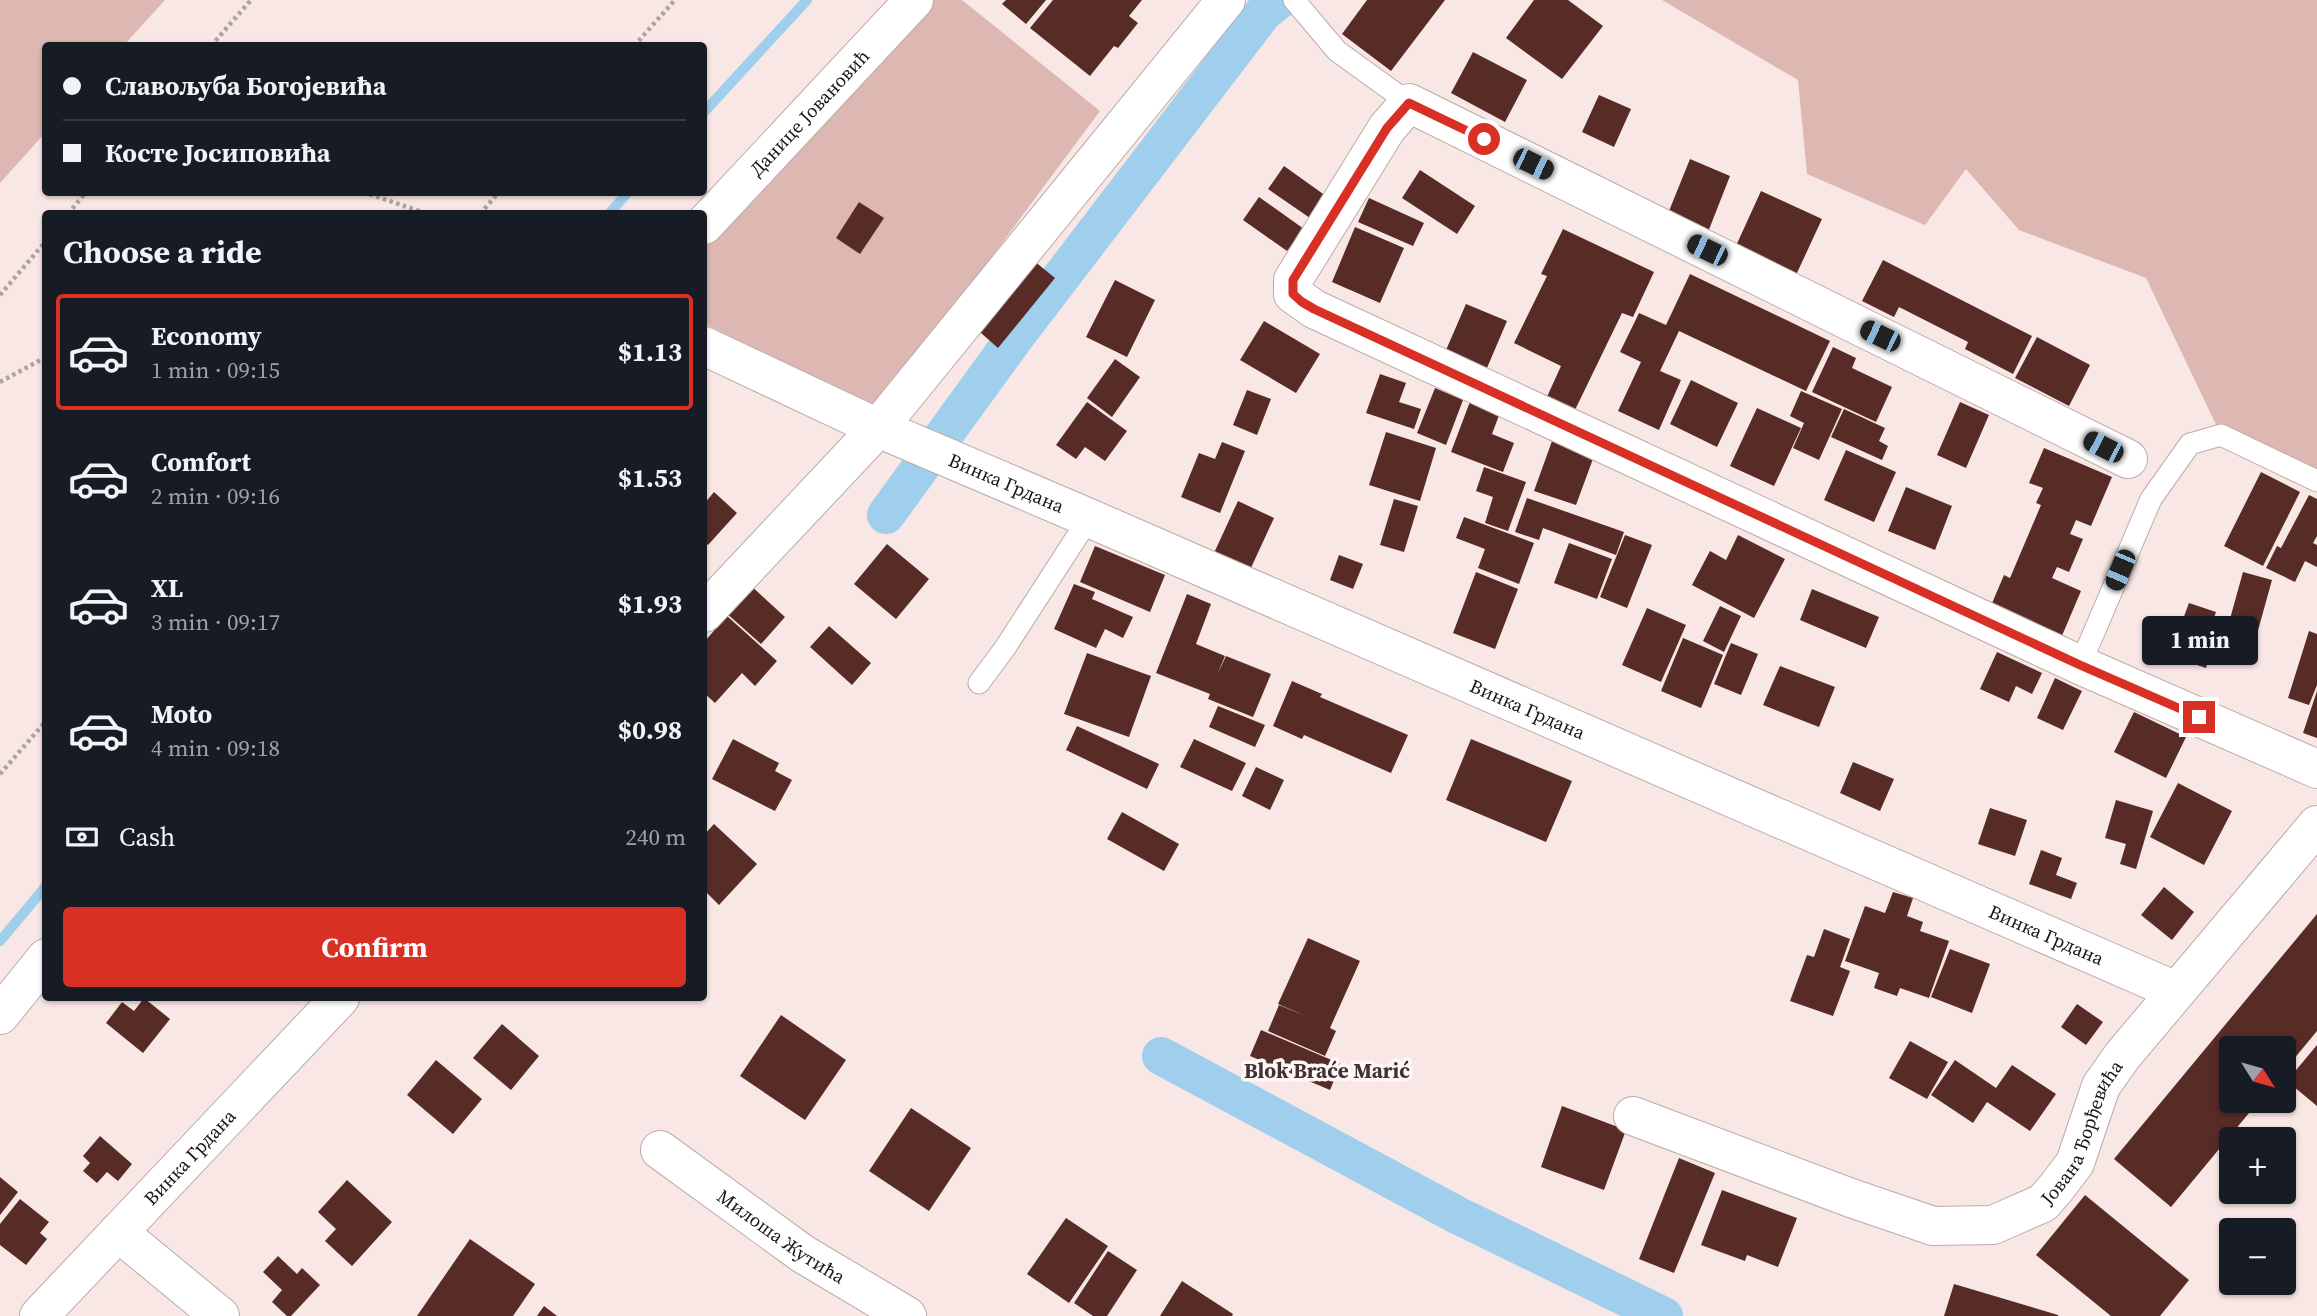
<!DOCTYPE html>
<html lang="en">
<head>
<meta charset="utf-8">
<style>
  :root { --surface:#171b24; --page:#20242c; --text:#f1f3f6; --muted:#9ea1a6; --line:#363941; --accent:#d93025 }
  body { margin:0; font-family:"Source Serif 4",serif; background:var(--page); color:var(--text); height:100vh; display:flex; flex-direction:column; font-size:26px; white-space:nowrap }
  * { box-sizing:border-box; margin:0 }
  p { font-size:23px; color:var(--muted) }
  .icon { flex:none; width:38px; height:38px; fill:none; stroke:currentColor; stroke-width:2; stroke-linecap:round; stroke-linejoin:round }
  .map { position:relative; flex:1; overflow:hidden }
  .side { position:absolute; left:42px; top:210px; width:665px; height:791px; display:flex; flex-direction:column; background:var(--surface); border-radius:7px; box-shadow:0 2px 5px #0004 }
  .side>* { flex:none }
  .guide { position:absolute; left:42px; top:42px; width:665px; height:154px; border-radius:7px; box-shadow:0 2px 5px #0004; display:grid; align-content:center; height:154px; padding:0 21px; background:var(--surface) }
  .needle { width:46px; rotate:127deg }
  .buttons { position:absolute; left:2219px; top:1036px; display:grid; gap:14px }
  .buttons a { display:grid; place-items:center; width:77px; height:77px; border-radius:7px; background:var(--surface); box-shadow:0 2px 5px #0004; font-size:35px }
  .end { position:absolute; width:32px; height:32px; margin:-16px; border:9px solid #d93025; background:#fff; box-shadow:0 0 0 4px #fff }
  .from { border-radius:50% }
  .bubble { position:absolute; height:49px; border-radius:7px; background:var(--surface); box-shadow:0 2px 5px #0004; font-size:23px; font-weight:700; line-height:49px; text-align:center }
  .car { position:absolute; width:21px; height:42px; margin:-21px -10px; border-radius:9px; box-shadow:0 0 5px 2px #0007; background:linear-gradient(#222 24%,#8ab4d8 0 40%,#222 0 76%,#8ab4d8 0 86%,#222 0) }
  .guide b { display:flex; align-items:center; gap:24px; height:66px; font-size:26px }
  .guide b+b { border-top:2px solid var(--line) }
  .guide i { width:18px; height:18px; background:var(--text) }
  ul { padding:0; list-style:none }
  li { display:flex; align-items:center; gap:21px; height:116px; margin:0 14px 10px; padding:0 7px; border:4px solid transparent; border-radius:7px }
  li div { flex:1 }
  li b { display:block; font-size:26px }
  li em { font-style:normal; font-weight:700 }
  li.active { border-color:var(--accent) }
  li>.icon { width:63px; height:63px; stroke-width:1.5 }
  h2 { padding:0 21px; font-size:32px; line-height:84px }
  .pay { display:flex; align-items:center; gap:18px; height:77px; padding:0 21px; font-size:26px }
  .pay p { margin-inline-start:auto }
  .cta { display:flex; gap:14px; margin-top:auto; padding:14px 21px }
  .cta a { flex:1; height:80px; border-radius:7px; background:var(--accent); color:#fff; font-size:28px; font-weight:700; line-height:80px; text-align:center }
  .map>svg:first-child { display:block }
</style>
</head>
<body>
<div class="map">
<svg width="2317" height="1316" viewBox="0 0 2317 1316">
  <rect width="100%" height="100%" fill="#f8e7e5"/>
  <path fill="#ddb7b1" d="M 0,0 L 165,0 L 124,45 L 46,46 L 45,133 L 0,183 Z
    M 926,0 L 962,0 L 1100,111 L 875,414 L 704,323 L 704,241 Z
    M 1662,0 L 2317,0 L 2317,481 L 2221,435 L 2146,278 L 2019,230 L 1966,169 L 1925,225 L 1807,174 L 1798,80 Z"/>
  <g fill="none" stroke-linecap="round" stroke-linejoin="round">
    <path stroke="#9fcfed" stroke-width="10" d="M 704,112 L 807,0
      M 609,214 L 628,192
      M 0,941 L 46,886"/>
    <path stroke="#9fcfed" stroke-width="38" d="M 886,515 L 1013,340 L 1263,13 L 1279,0
      M 1161,1056 L 1457,1215 L 1664,1316"/>
  </g>
  <path fill="#572b26" d="M 1006,0 L 1046,0 L 1026,24 L 1002,4 Z
    M 1053,0 L 1142,0 L 1129,16 L 1138,23 L 1118,48 L 1114,46 L 1090,76 L 1030,28 Z
    M 1367,0 L 1445,0 L 1391,71 L 1342,34 Z
    M 1534,0 L 1568,0 L 1603,26 L 1562,79 L 1506,38 Z
    M 1473,52 L 1527,80 L 1505,122 L 1451,93 Z
    M 1599,95 L 1631,109 L 1614,147 L 1582,132 Z
    M 1690,159 L 1730,176 L 1708,232 L 1667,216 Z
    M 1284,166 L 1326,196 L 1310,218 L 1268,189 Z
    M 1420,170 L 1475,206 L 1457,234 L 1402,198 Z
    M 1761,191 L 1822,219 L 1796,275 L 1735,248 Z
    M 1259,197 L 1304,229 L 1287,251 L 1243,220 Z
    M 1369,198 L 1424,223 L 1413,246 L 1358,222 Z
    M 859,202 L 884,218 L 860,254 L 836,238 Z
    M 1355,227 L 1404,248 L 1380,303 L 1332,282 Z
    M 1563,229 L 1654,272 L 1633,317 L 1622,313 L 1574,412 L 1546,399 L 1561,366 L 1514,343 L 1547,276 L 1541,274 Z
    M 1028,256 L 1055,278 L 998,348 L 972,325 Z
    M 1883,260 L 2032,336 L 2013,374 L 1965,349 L 1968,342 L 1899,307 L 1894,317 L 1862,301 Z
    M 1690,274 L 1830,341 L 1806,391 L 1679,331 L 1660,371 L 1681,380 L 1659,430 L 1618,411 L 1641,362 L 1620,352 L 1639,313 L 1666,325 Z
    M 1115,280 L 1155,300 L 1127,357 L 1086,337 Z
    M 1466,304 L 1507,321 L 1484,375 L 1443,357 Z
    M 1264,321 L 1320,354 L 1296,393 L 1240,360 Z
    M 2037,337 L 2090,365 L 2069,406 L 2015,378 Z
    M 1833,347 L 1856,358 L 1852,368 L 1892,387 L 1876,422 L 1812,392 Z
    M 1115,359 L 1140,377 L 1112,417 L 1087,398 Z
    M 1380,374 L 1406,383 L 1399,402 L 1421,409 L 1414,429 L 1366,413 Z
    M 1691,380 L 1738,403 L 1717,447 L 1670,424 Z
    M 1435,388 L 1463,400 L 1446,445 L 1417,433 Z
    M 1247,390 L 1271,399 L 1257,435 L 1233,425 Z
    M 1801,391 L 1842,409 L 1819,460 L 1793,448 L 1804,423 L 1790,416 Z
    M 1471,399 L 1501,410 L 1492,434 L 1514,443 L 1503,472 L 1451,452 Z
    M 1087,402 L 1127,431 L 1105,461 L 1085,447 L 1076,459 L 1056,445 Z
    M 1960,402 L 1989,415 L 1966,468 L 1937,455 Z
    M 1757,408 L 1801,428 L 1774,486 L 1730,466 Z
    M 1844,409 L 1885,428 L 1879,441 L 1888,446 L 1882,460 L 1831,437 Z
    M 1386,432 L 1436,448 L 1420,501 L 1369,485 Z
    M 1552,441 L 1594,456 L 1576,505 L 1534,491 Z
    M 1222,442 L 1245,451 L 1220,513 L 1181,497 L 1199,453 L 1215,459 Z
    M 2044,448 L 2112,477 L 2091,526 L 2076,520 L 2070,534 L 2083,539 L 2069,572 L 2057,567 L 2052,578 L 2081,591 L 2061,638 L 1990,608 L 2004,575 L 2010,578 L 2041,505 L 2036,503 L 2043,488 L 2029,483 Z
    M 1846,450 L 1896,472 L 1874,522 L 1824,500 Z
    M 1484,467 L 1526,482 L 1508,531 L 1485,523 L 1493,497 L 1476,491 Z
    M 2261,472 L 2300,492 L 2263,566 L 2224,546 Z
    M 1906,487 L 1952,506 L 1935,550 L 1888,531 Z
    M 714,492 L 737,513 L 708,545 L 704,541 L 704,504 Z
    M 2309,495 L 2317,499 L 2317,536 L 2313,543 L 2317,545 L 2317,567 L 2305,561 L 2295,582 L 2266,568 L 2277,546 L 2281,548 Z
    M 1527,498 L 1624,532 L 1616,555 L 1543,528 L 1539,540 L 1515,532 Z
    M 1394,499 L 1418,506 L 1404,552 L 1380,545 Z
    M 1238,501 L 1274,518 L 1250,570 L 1214,553 Z
    M 1464,517 L 1534,543 L 1519,584 L 1478,568 L 1485,549 L 1456,538 Z
    M 1625,535 L 1652,545 L 1627,608 L 1600,597 Z
    M 1738,535 L 1785,559 L 1754,618 L 1692,585 L 1710,551 L 1726,560 Z
    M 1569,543 L 1612,559 L 1597,599 L 1554,583 Z
    M 887,544 L 929,579 L 896,619 L 854,584 Z
    M 1095,546 L 1165,575 L 1150,612 L 1080,582 Z
    M 1339,555 L 1363,564 L 1353,589 L 1330,580 Z
    M 1476,572 L 1518,589 L 1495,649 L 1453,633 Z
    M 2243,572 L 2272,580 L 2257,634 L 2228,626 Z
    M 749,584 L 785,617 L 761,644 L 725,612 Z
    M 1074,584 L 1095,592 L 1092,599 L 1133,617 L 1123,638 L 1105,629 L 1096,648 L 1054,629 Z
    M 1812,589 L 1879,617 L 1866,648 L 1800,620 Z
    M 1187,594 L 1211,604 L 1196,644 L 1225,656 L 1217,675 L 1226,656 L 1271,674 L 1253,717 L 1208,699 L 1210,694 L 1156,673 Z
    M 2189,603 L 2216,612 L 2208,634 L 2216,636 L 2206,668 L 2161,653 L 2174,616 L 2183,619 Z
    M 1720,606 L 1741,616 L 1724,652 L 1703,641 Z
    M 1647,608 L 1686,625 L 1661,682 L 1622,665 Z
    M 727,616 L 777,661 L 755,686 L 742,673 L 715,703 L 704,693 L 704,642 Z
    M 829,626 L 871,663 L 852,685 L 810,647 Z
    M 2309,631 L 2317,634 L 2317,685 L 2309,705 L 2288,698 Z
    M 1683,638 L 1723,655 L 1701,708 L 1661,691 Z
    M 1731,643 L 1758,654 L 1741,695 L 1714,684 Z
    M 1997,652 L 2042,673 L 2032,694 L 2016,686 L 2009,702 L 1980,689 Z
    M 1087,653 L 1151,676 L 1129,737 L 1064,714 Z
    M 1780,666 L 1835,687 L 1819,727 L 1763,705 Z
    M 2055,678 L 2082,691 L 2063,730 L 2037,718 Z
    M 1292,681 L 1322,694 L 1320,697 L 1408,735 L 1391,773 L 1304,735 L 1302,739 L 1273,726 Z
    M 2317,691 L 2317,738 L 2303,733 Z
    M 1218,706 L 1265,725 L 1255,747 L 1209,727 Z
    M 2134,712 L 2186,737 L 2166,778 L 2114,752 Z
    M 1077,726 L 1159,764 L 1147,789 L 1066,750 Z
    M 733,739 L 779,763 L 775,771 L 792,780 L 775,811 L 712,779 Z
    M 1194,739 L 1246,763 L 1232,791 L 1180,767 Z
    M 1471,739 L 1572,781 L 1546,842 L 1446,800 Z
    M 1853,762 L 1894,779 L 1880,811 L 1840,793 Z
    M 1256,767 L 1284,780 L 1270,810 L 1242,796 Z
    M 2178,783 L 2232,811 L 2204,865 L 2150,837 Z
    M 2116,800 L 2153,811 L 2136,869 L 2120,864 L 2126,844 L 2105,838 Z
    M 1990,808 L 2027,820 L 2015,856 L 1978,844 Z
    M 1122,812 L 1179,844 L 1164,871 L 1107,839 Z
    M 714,824 L 757,864 L 719,905 L 704,890 L 704,835 Z
    M 2041,850 L 2062,858 L 2056,875 L 2077,883 L 2071,899 L 2029,884 Z
    M 2164,887 L 2194,912 L 2172,940 L 2141,915 Z
    M 1893,892 L 1913,898 L 1907,916 L 1923,922 L 1920,931 L 1949,941 L 1929,998 L 1900,988 L 1897,996 L 1874,988 L 1879,973 L 1845,961 L 1865,906 L 1885,913 Z
    M 2317,914 L 2317,1031 L 2284,1071 L 2284,1048 L 2231,1048 L 2231,1101 L 2259,1101 L 2171,1207 L 2114,1159 Z
    M 1824,929 L 1850,939 L 1840,967 L 1850,971 L 1833,1016 L 1790,1001 L 1807,955 L 1814,957 Z
    M 1308,938 L 1360,961 L 1330,1028 L 1336,1031 L 1325,1056 L 1268,1031 L 1279,1005 L 1308,1017 L 1278,1004 Z
    M 1950,949 L 1990,964 L 1972,1013 L 1931,997 Z
    M 144,998 L 170,1019 L 143,1053 L 106,1023 L 122,1002 L 134,1011 Z
    M 2077,1004 L 2103,1022 L 2086,1045 L 2061,1027 Z
    M 781,1015 L 846,1060 L 805,1120 L 740,1076 Z
    M 502,1024 L 539,1056 L 511,1090 L 473,1058 Z
    M 1261,1030 L 1341,1064 L 1330,1090 L 1250,1056 Z
    M 1910,1041 L 1948,1062 L 1927,1099 L 1889,1078 Z
    M 2317,1045 L 2317,1106 L 2287,1081 Z
    M 436,1060 L 482,1099 L 453,1134 L 407,1095 Z
    M 1955,1060 L 1996,1088 L 2012,1065 L 2056,1094 L 2030,1131 L 1987,1102 L 1973,1123 L 1931,1095 Z
    M 1562,1106 L 1626,1130 L 1604,1190 L 1541,1167 Z
    M 911,1108 L 971,1148 L 929,1211 L 869,1171 Z
    M 100,1136 L 132,1164 L 118,1181 L 107,1172 L 97,1183 L 83,1171 L 90,1163 L 83,1156 Z
    M 1679,1158 L 1715,1173 L 1674,1273 L 1639,1259 Z
    M 0,1177 L 18,1192 L 0,1215 Z
    M 347,1180 L 392,1222 L 352,1266 L 325,1241 L 336,1229 L 318,1212 Z
    M 1722,1190 L 1797,1218 L 1778,1267 L 1747,1255 L 1745,1261 L 1701,1245 Z
    M 2085,1195 L 2189,1280 L 2160,1316 L 2111,1316 L 2036,1255 Z
    M 20,1199 L 49,1222 L 40,1233 L 47,1239 L 26,1265 L 0,1245 L 0,1224 Z
    M 1066,1218 L 1108,1246 L 1069,1303 L 1027,1274 Z
    M 470,1239 L 535,1284 L 513,1316 L 417,1316 Z
    M 1108,1251 L 1137,1270 L 1107,1316 L 1093,1316 L 1074,1303 Z
    M 278,1256 L 297,1274 L 302,1268 L 320,1285 L 291,1316 L 287,1316 L 272,1302 L 282,1290 L 263,1272 Z
    M 1182,1281 L 1233,1314 L 1232,1316 L 1160,1316 Z
    M 1954,1284 L 2058,1315 L 2058,1316 L 1944,1316 Z
    M 544,1306 L 557,1316 L 537,1316 Z"/>
  <g fill="none" stroke-linecap="round" stroke-linejoin="round">
    <g stroke="#bbaba9" stroke-width="23">
      <path id="service" d="M 1294,0 L 1337,51 L 1409,103
        M 2080,665 L 2151,499 L 2190,444 L 2221,435 L 2317,481
        M 979,683 L 1005,648 L 1089,518"/>
    </g>
    <g stroke="#bbaba9" stroke-width="40">
      <g id="minor">
        <path id="s1" d="M 704,225 L 914,0"/>
        <path id="s2" d="M 704,346 L 878,428 L 1089,518 L 2176,991"/>
        <path d="M 2128,459 L 1409,103 L 1387,128 L 1293,280 L 1293,294 L 1314,309 L 2080,665 L 2317,769"/>
        <path d="M 704,613 L 878,428 L 1226,0"/>
        <path d="M 0,1015 L 46,958"/>
        <path id="s3" d="M 1633,1116 L 1851,1198 L 1933,1226 L 1993,1225 L 2043,1203 L 2056,1188 L 2075,1163 L 2101,1086 L 2123,1055 L 2317,825"/>
        <path id="s4" d="M 660,1150 L 803,1254 L 907,1316"/>
        <path d="M 118,1232 L 220,1316"/>
        <path id="s5" d="M 39,1316 L 340,998"/>
      </g>
    </g>
    <path stroke="#b0a2a1" stroke-width="4.5" stroke-dasharray="3.5 3.5" stroke-linecap="butt" d="M 211,46 L 251,0
      M 634,46 L 675,0
      M 363,192 L 428,214
      M 68,214 L 86,192
      M 480,214 L 499,192
      M 0,295 L 46,241
      M 0,382 L 46,357
      M 0,774 L 46,721"/>
    <use href="#service" stroke="#fff" stroke-width="21"/>
    <use href="#minor" stroke="#fff" stroke-width="38"/>
  </g>
  <g fill="none" stroke-linecap="round" stroke-linejoin="round">
    <path stroke="#d93025" stroke-width="9" d="M 1484,139 L 1409,103 L 1387,128 L 1293,280 L 1293,294 L 1302,302 L 1314,309 L 2080,665 L 2199,717"/>
  </g>
  <g text-anchor="middle" stroke-width="7" stroke-linejoin="round" paint-order="stroke">
    <g font-size="19" fill="#1b1514" stroke="#fef7f6">
      <text dy="7" stroke="none"><textPath href="#s1" startOffset="154">Данице Јовановић</textPath></text>
      <text dy="7" stroke="none"><textPath href="#s2" startOffset="332">Винка Грдана</textPath></text>
      <text dy="7" stroke="none"><textPath href="#s2" startOffset="900">Винка Грдана</textPath></text>
      <text dy="7" stroke="none"><textPath href="#s2" startOffset="1466">Винка Грдана</textPath></text>
      <text dy="7" stroke="none"><textPath href="#s3" startOffset="516">Јована Ђорђевића</textPath></text>
      <text dy="7" stroke="none"><textPath href="#s5" startOffset="219">Винка Грдана</textPath></text>
      <text dy="7" stroke="none"><textPath href="#s4" startOffset="149">Милоша Жутића</textPath></text>
    </g>
    <g font-size="21" font-weight="bold" fill="#3f3230" stroke="#fef7f6">
      <text x="1327" y="1078">Blok Braće Marić</text>
    </g>
  </g>
</svg>
<div class="buttons">
<a><svg class="needle" viewBox="-14 -14 28 28"><path d="M0-13l5 13h-10z" fill="#e53935"/><path d="M0 13l5-13h-10z" fill="#9ea1a6"/></svg></a>
<a>+</a>
<a>−</a>
</div>
<i class="end from" style="left:1484px;top:139px"></i>
<i class="end" style="left:2199px;top:717px"></i>
<div class="bubble" style="left:2142px;top:616px;width:116px">1 min</div>
<i class="car" style="left:1533px;top:164px;rotate:116deg"></i>
<i class="car" style="left:1707px;top:250px;rotate:296deg"></i>
<i class="car" style="left:1880px;top:336px;rotate:296deg"></i>
<i class="car" style="left:2103px;top:447px;rotate:297deg"></i>
<i class="car" style="left:2120px;top:570px;rotate:203deg"></i>
<div class="guide">
<b><i class="from"></i>Славољуба Богојевића</b>
<b><i></i>Косте Јосиповића</b>
</div>
<section class="side">
<h2>Choose a ride</h2>
<ul>
<li class="active"><svg class="icon" aria-label="car" viewBox="0 0 24 24"><path d="M5 17H2v-5l4-1 3-4h7l3 4 3 1v5h-3M9 17h6M6 11h13"/><circle cx="7" cy="17" r="2"/><circle cx="17" cy="17" r="2"/></svg><div><b>Economy</b><p>1 min · 09:15</p></div><em>$1.13</em></li>
<li><svg class="icon" aria-label="car" viewBox="0 0 24 24"><path d="M5 17H2v-5l4-1 3-4h7l3 4 3 1v5h-3M9 17h6M6 11h13"/><circle cx="7" cy="17" r="2"/><circle cx="17" cy="17" r="2"/></svg><div><b>Comfort</b><p>2 min · 09:16</p></div><em>$1.53</em></li>
<li><svg class="icon" aria-label="car" viewBox="0 0 24 24"><path d="M5 17H2v-5l4-1 3-4h7l3 4 3 1v5h-3M9 17h6M6 11h13"/><circle cx="7" cy="17" r="2"/><circle cx="17" cy="17" r="2"/></svg><div><b>XL</b><p>3 min · 09:17</p></div><em>$1.93</em></li>
<li><svg class="icon" aria-label="car" viewBox="0 0 24 24"><path d="M5 17H2v-5l4-1 3-4h7l3 4 3 1v5h-3M9 17h6M6 11h13"/><circle cx="7" cy="17" r="2"/><circle cx="17" cy="17" r="2"/></svg><div><b>Moto</b><p>4 min · 09:18</p></div><em>$0.98</em></li>
</ul>
<div class="pay"><svg class="icon" aria-label="cash" viewBox="0 0 24 24"><path d="M3 7h18v10H3z"/><circle cx="12" cy="12" r="2"/></svg>Cash<p>240 m</p></div>
<div class="cta"><a>Confirm</a></div>
</section>
</div>
</body>
</html>
